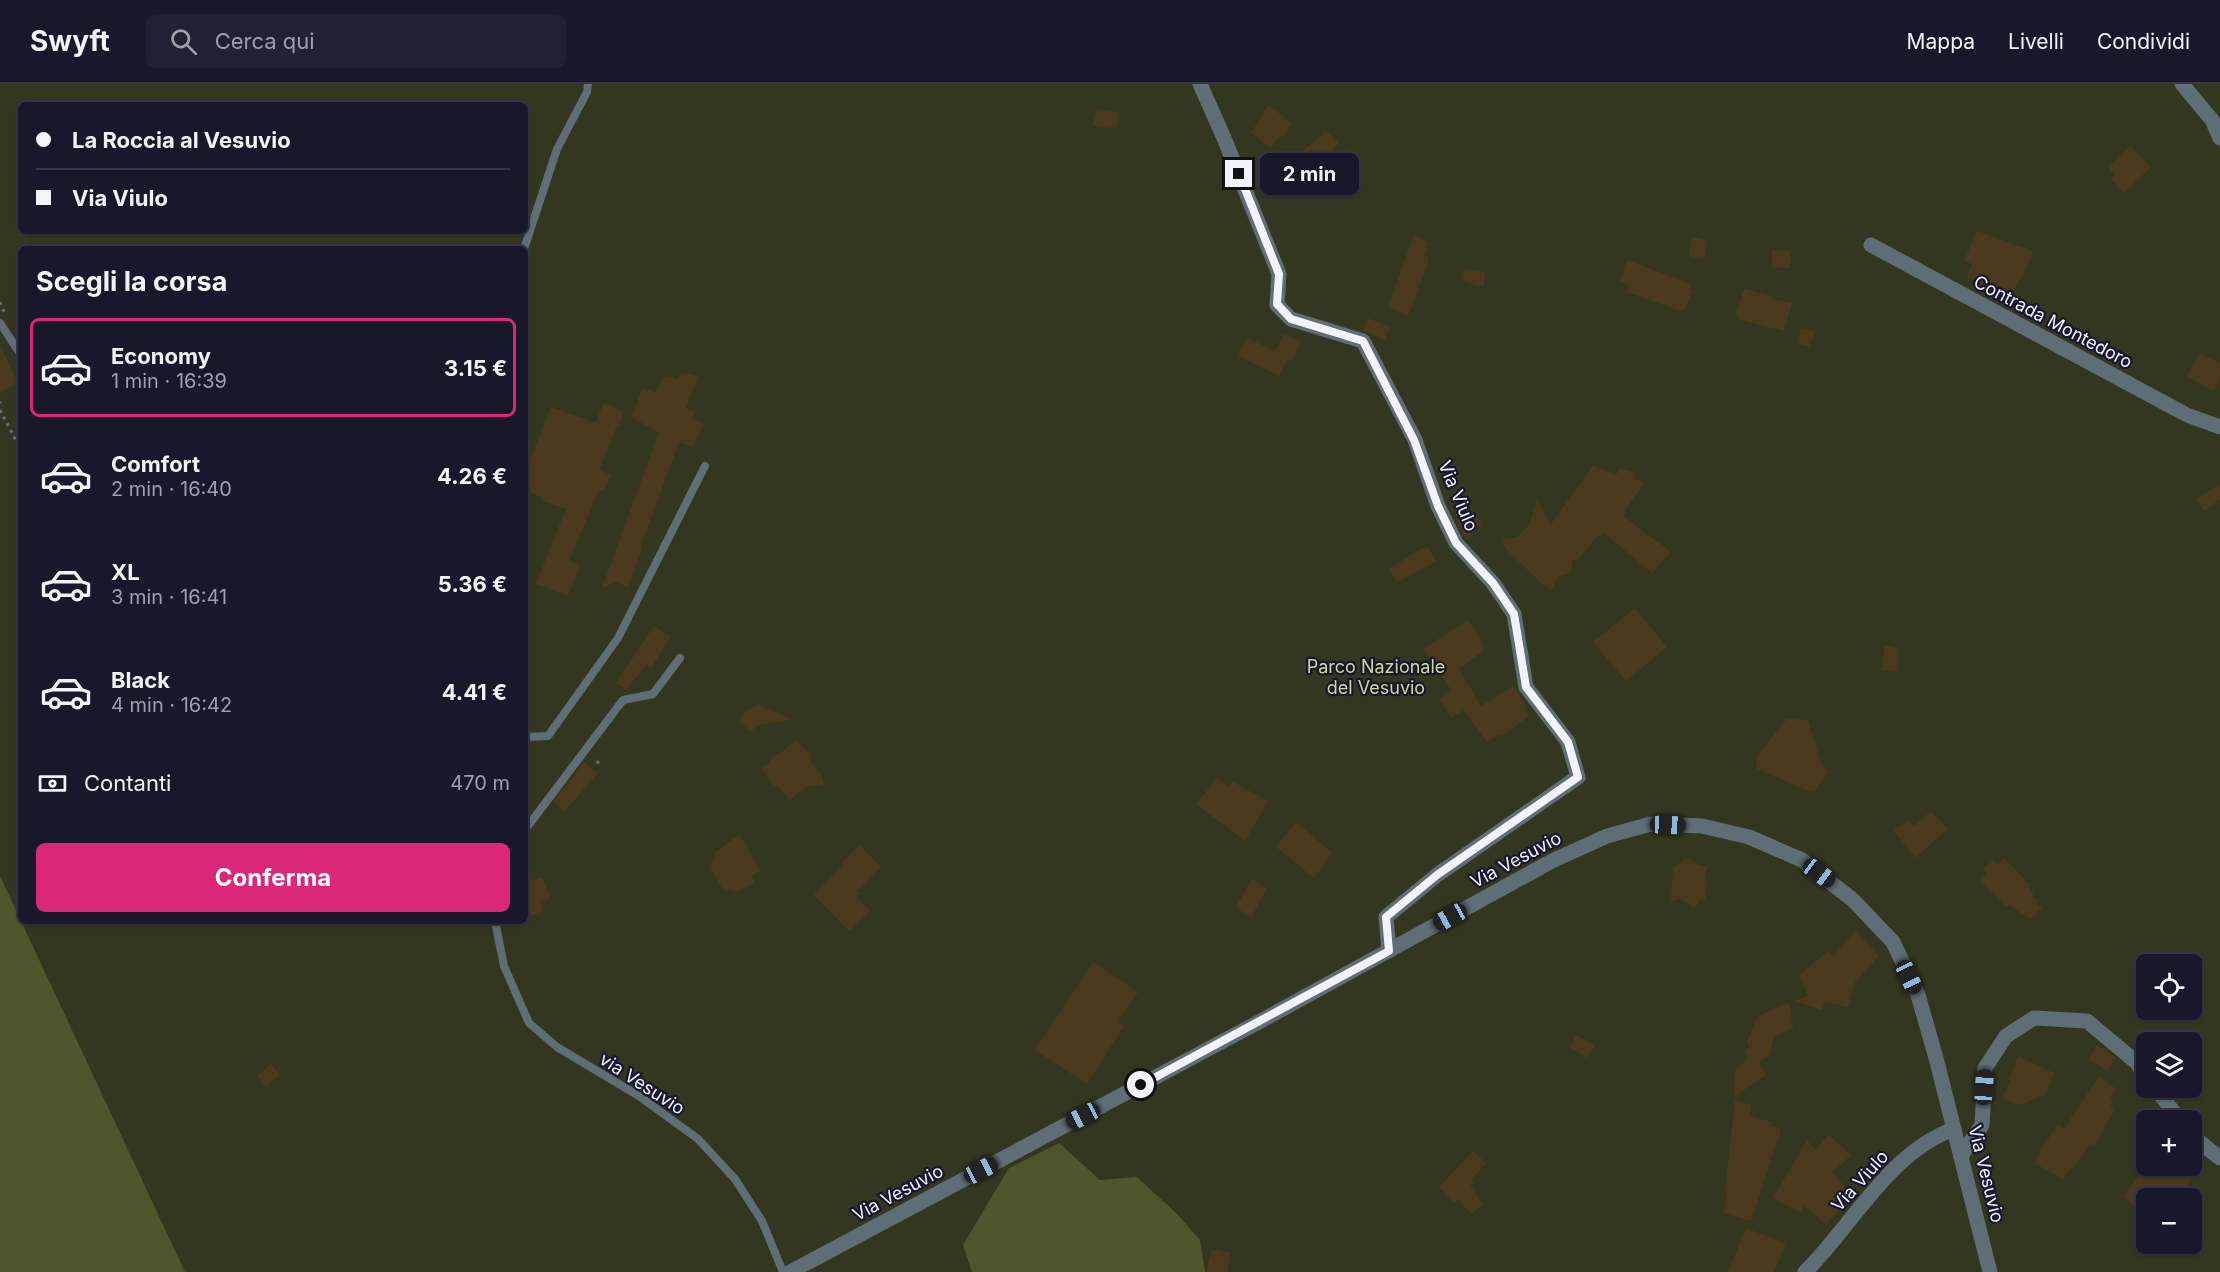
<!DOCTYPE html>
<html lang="it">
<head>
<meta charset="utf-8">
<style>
  :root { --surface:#19172c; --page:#222034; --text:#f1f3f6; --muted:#9f9fa9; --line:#373648; --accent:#db2777 }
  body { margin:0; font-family:Inter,sans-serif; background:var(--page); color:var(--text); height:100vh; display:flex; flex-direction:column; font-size:22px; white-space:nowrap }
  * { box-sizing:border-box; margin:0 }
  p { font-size:20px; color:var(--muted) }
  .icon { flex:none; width:33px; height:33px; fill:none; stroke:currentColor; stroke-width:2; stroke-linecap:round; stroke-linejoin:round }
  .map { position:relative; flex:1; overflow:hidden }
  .sheet { position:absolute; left:18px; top:162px; width:510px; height:678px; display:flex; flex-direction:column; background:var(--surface); border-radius:9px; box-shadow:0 2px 4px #0004,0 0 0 2px var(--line) }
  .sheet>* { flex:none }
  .hud { position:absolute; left:18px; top:18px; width:510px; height:132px; border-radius:9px; box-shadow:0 2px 4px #0004,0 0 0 2px var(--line); display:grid; align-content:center; height:132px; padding:0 18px; background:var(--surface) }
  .controls { position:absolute; left:2136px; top:870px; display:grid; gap:12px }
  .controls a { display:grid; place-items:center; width:66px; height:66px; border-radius:9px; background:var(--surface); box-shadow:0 2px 4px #0004,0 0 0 2px var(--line); font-size:30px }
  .end { position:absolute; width:27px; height:27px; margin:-14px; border:8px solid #f2f3fe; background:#111; box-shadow:0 0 0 3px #111 }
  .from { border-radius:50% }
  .bubble { position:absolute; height:42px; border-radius:9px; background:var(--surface); box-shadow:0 2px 4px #0004,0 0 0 2px var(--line); font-size:20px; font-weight:700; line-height:42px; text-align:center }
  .car { position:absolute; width:18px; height:36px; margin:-18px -9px; border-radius:8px; box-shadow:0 0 4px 2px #0007; background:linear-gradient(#222 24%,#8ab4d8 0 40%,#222 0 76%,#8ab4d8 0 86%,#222 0) }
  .hud b { display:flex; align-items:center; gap:21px; height:57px; font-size:22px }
  .hud b+b { border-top:2px solid var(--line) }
  .hud i { width:15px; height:15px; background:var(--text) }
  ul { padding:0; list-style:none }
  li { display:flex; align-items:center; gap:18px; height:99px; margin:0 12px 9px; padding:0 6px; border:3px solid transparent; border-radius:9px }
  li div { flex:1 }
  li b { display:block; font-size:22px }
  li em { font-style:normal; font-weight:700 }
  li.on { border-color:var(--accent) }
  li>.icon { width:54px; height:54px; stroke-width:1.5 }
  h2 { padding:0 18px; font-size:27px; line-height:72px }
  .pay { display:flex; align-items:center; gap:15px; height:66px; padding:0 18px; font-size:22px }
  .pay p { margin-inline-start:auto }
  .button { display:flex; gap:12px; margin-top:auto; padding:12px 18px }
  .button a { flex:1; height:69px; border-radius:9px; background:var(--accent); color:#fff; font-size:24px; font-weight:700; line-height:69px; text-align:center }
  header { display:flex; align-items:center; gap:36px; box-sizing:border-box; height:84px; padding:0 30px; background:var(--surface); border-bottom:2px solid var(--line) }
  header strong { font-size:28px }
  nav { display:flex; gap:33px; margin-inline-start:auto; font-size:21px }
  .search { width:420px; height:54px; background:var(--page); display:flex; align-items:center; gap:15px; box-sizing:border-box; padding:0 21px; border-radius:9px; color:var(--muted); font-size:22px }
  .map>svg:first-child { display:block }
</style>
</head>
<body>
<header>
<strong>Swyft</strong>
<div class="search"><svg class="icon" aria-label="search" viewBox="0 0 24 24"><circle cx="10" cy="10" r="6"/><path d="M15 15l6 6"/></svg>Cerca qui</div>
<nav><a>Mappa</a><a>Livelli</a><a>Condividi</a></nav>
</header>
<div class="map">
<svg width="2220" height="1188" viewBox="0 0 2220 1188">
  <rect width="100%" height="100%" fill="#211f3a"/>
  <path fill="#343720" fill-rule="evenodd" d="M 0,0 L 2220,0 L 2220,1188 L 0,1188 ZM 21,21 L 525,21 L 525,147 L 21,147 ZM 21,165 L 525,165 L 525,837 L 21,837 ZM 2146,880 L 2192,880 L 2192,926 L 2146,926 ZM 2146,958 L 2192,958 L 2192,1004 L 2146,1004 ZM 2146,1036 L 2192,1036 L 2192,1082 L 2146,1082 ZM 2146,1114 L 2192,1114 L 2192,1160 L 2146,1160 Z"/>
  <path fill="#4f562c" d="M 0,792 L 21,837 L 185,1188 L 0,1188 Z
    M 1059,1059 L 1100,1096 L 1137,1093 L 1177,1130 L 1200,1156 L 1205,1188 L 972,1188 L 963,1161 L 1009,1084 Z"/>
  <path fill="#4b391d" d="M 1268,21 L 1292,39 L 1283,53 L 1281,51 L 1271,64 L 1251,49 Z
    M 1097,25 L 1120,29 L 1116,45 L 1093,41 Z
    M 1326,47 L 1339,59 L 1318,82 L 1304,66 Z
    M 2131,62 L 2151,83 L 2124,109 L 2111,95 L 2115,91 L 2108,83 Z
    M 1977,147 L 2033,167 L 2022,196 L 2019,195 L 2007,222 L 1972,204 L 1974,196 L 1967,193 L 1972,180 L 1964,177 Z
    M 1414,151 L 1429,158 L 1424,171 L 1428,173 L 1427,176 L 1429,177 L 1408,232 L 1388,223 Z
    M 1692,153 L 1707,156 L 1704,175 L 1689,172 Z
    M 1772,166 L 1791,167 L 1790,184 L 1772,183 Z
    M 1627,176 L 1691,200 L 1689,205 L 1693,206 L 1685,225 L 1681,227 L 1627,208 L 1629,201 L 1620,197 Z
    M 1464,185 L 1485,188 L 1484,203 L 1463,198 Z
    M 1744,205 L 1773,212 L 1772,215 L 1792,219 L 1784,247 L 1738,235 L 1739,233 L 1736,231 Z
    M 1367,234 L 1390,243 L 1385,256 L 1363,247 Z
    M 1801,244 L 1815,247 L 1810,263 L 1797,259 Z
    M 1284,250 L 1300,258 L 1292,277 L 1288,275 L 1279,292 L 1238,272 L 1247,254 L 1275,267 Z
    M 0,261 L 18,299 L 0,308 Z
    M 2199,269 L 2220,279 L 2220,295 L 2214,307 L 2187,292 Z
    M 685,288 L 698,293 L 686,324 L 695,328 L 692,334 L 704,339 L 693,363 L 679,358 L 641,461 L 643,462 L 628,503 L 616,498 L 602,504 L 659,348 L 632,334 L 642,304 L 656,309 L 663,292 L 668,294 L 669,292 L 678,295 L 681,289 L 684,291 Z
    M 604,319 L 623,327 L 619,343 L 617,342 L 599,386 L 611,391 L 604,407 L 599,406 L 569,477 L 580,481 L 568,512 L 536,500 L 566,425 L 543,417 L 544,414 L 531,409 L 530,405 L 526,404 L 527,395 L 525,394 L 525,389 L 551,323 L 595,339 Z
    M 1593,382 L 1617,390 L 1619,384 L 1636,389 L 1634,395 L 1645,398 L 1624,428 L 1626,429 L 1623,432 L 1671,468 L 1652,489 L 1604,449 L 1602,453 L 1599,451 L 1593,457 L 1579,475 L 1572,477 L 1572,486 L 1569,489 L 1558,493 L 1552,506 L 1545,503 L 1506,465 L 1502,456 L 1517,453 L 1529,441 L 1537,416 L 1551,440 Z
    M 2220,400 L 2220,415 L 2204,427 L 2195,415 Z
    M 1467,425 L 1482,438 L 1466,456 L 1457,438 Z
    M 1422,464 L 1428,464 L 1436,477 L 1397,499 L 1389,485 Z
    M 1635,524 L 1667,563 L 1626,597 L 1593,558 Z
    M 1468,536 L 1481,555 L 1484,566 L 1459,585 L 1481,622 L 1513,602 L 1526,621 L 1524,622 L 1529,632 L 1502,652 L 1501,650 L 1487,658 L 1464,626 L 1451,634 L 1440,615 L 1452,607 L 1423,565 Z
    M 654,542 L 671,553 L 651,584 L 647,580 L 626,606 L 616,599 Z
    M 1885,562 L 1900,565 L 1896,588 L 1882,586 Z
    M 758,621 L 792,635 L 756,642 L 751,648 L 739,637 L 746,627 Z
    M 1787,635 L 1808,636 L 1821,680 L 1829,687 L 1814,707 L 1807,706 L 1757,685 L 1756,673 Z
    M 796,656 L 804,665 L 810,668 L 812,672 L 811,678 L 821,690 L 824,701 L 808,702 L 789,716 L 777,701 L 774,702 L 761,684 L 769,679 L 772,672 L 779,670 Z
    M 584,678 L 598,689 L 564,728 L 554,718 Z
    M 1217,694 L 1228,702 L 1233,698 L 1268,717 L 1245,757 L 1196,720 Z
    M 1931,727 L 1948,745 L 1915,774 L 1894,746 L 1909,737 L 1914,742 Z
    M 1296,738 L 1332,769 L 1314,794 L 1276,763 Z
    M 740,750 L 760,787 L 752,791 L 754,799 L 736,808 L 722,804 L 710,783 L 715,773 L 714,769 Z
    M 859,761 L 881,783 L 858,807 L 861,810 L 857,814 L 870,827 L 849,847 L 814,811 L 844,781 L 842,779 Z
    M 2004,774 L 2030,801 L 2028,803 L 2034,810 L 2032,811 L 2038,817 L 2036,819 L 2042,824 L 2030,835 L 2009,821 L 2007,823 L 1980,797 L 1987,790 L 1983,785 L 1994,776 L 1997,781 Z
    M 1684,775 L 1691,775 L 1700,782 L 1708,781 L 1705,795 L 1707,797 L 1705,816 L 1700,816 L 1694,823 L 1680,815 L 1671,817 L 1673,784 Z
    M 525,783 L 527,783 L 532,797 L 542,793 L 551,814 L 540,818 L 543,827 L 525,834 Z
    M 1252,795 L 1267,804 L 1251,834 L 1236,823 Z
    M 1855,848 L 1879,872 L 1855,898 L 1848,923 L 1824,918 L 1822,926 L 1794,917 L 1808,912 L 1799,891 L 1828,867 L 1833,872 Z
    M 1093,878 L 1138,908 L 1118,938 L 1124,942 L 1087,1000 L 1035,966 Z
    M 1789,919 L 1793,944 L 1774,952 L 1770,971 L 1759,978 L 1766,991 L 1734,1013 L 1735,986 L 1748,974 L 1745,967 L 1749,963 L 1747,957 L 1758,932 Z
    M 1576,951 L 1595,961 L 1587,974 L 1570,963 Z
    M 2097,961 L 2116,974 L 2107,987 L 2089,975 Z
    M 2018,972 L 2054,989 L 2045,1011 L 2019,1021 L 2002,1014 L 2011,996 L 2009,996 Z
    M 271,980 L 280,991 L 266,1003 L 257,992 Z
    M 2099,992 L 2116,1005 L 2110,1015 L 2113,1018 L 2110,1023 L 2114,1027 L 2094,1062 L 2091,1059 L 2073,1085 L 2071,1084 L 2063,1095 L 2034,1079 L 2042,1067 L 2040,1066 L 2058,1041 L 2064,1045 Z
    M 1735,1016 L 1752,1021 L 1749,1031 L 1773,1039 L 1772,1041 L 1781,1045 L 1751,1137 L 1723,1129 L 1727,1107 L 1725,1107 Z
    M 1829,1051 L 1851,1071 L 1833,1088 L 1852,1113 L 1826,1140 L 1804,1122 L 1800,1128 L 1773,1114 L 1807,1056 L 1815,1066 Z
    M 1473,1067 L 1486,1079 L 1471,1096 L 1473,1099 L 1470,1102 L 1483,1120 L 1471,1130 L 1458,1115 L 1454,1119 L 1439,1103 Z
    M 2147,1082 L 2201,1082 L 2177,1114 L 2146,1114 L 2146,1130 L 2123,1113 Z
    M 1746,1144 L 1786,1160 L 1774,1188 L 1728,1188 Z
    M 1212,1165 L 1231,1169 L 1227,1188 L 1206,1188 Z"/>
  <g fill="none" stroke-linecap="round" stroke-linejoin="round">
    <path stroke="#6b6a80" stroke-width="3" stroke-dasharray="3 4.5" stroke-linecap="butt" d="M 0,218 L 4,228
      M 0,319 L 1,318
      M 0,326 L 21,366
      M 597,677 L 599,680"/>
    <path stroke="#5f6d76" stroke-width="8" d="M 524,165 L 557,65 L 587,8 L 588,0
      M 0,239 L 21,271
      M 525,653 L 548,652 L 618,554 L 705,382
      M 525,746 L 623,616 L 653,610 L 680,574
      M 495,837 L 504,882 L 529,939 L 557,963 L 639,1012 L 698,1055 L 735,1095 L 762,1137 L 783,1188"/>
    <path stroke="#5f6d76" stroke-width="15" d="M 1200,0 L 1224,54 L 1279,190 L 1277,221 L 1291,235 L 1363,257 L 1415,356 L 1438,422 L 1456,459 L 1493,499 L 1514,530 L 1526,603 L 1568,658 L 1578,693 L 1437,791 L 1386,833 L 1389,867
      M 2182,0 L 2212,36 L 2220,54
      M 1871,161 L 2187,331 L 2220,343
      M 2155,1004 L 2180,1036
      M 2192,1052 L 2220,1074
      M 1961,1072 L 1982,1041 L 1985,984 L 2006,952 L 2034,934 L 2087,937 L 2136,978 L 2146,992
      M 1805,1188 C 1853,1141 1888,1069 1954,1045"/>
    <path stroke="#5f6d76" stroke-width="15" d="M 790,1188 L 1257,939 L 1552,777 L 1607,752 L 1651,740 L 1702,742 L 1749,753 L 1802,776 L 1853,816 L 1893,858 L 1918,911 L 1936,974 L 1990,1188"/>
  </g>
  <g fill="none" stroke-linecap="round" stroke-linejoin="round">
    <path stroke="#f2f3fe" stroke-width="8" d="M 1141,1001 L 1389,867 L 1386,833 L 1437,791 L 1578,693 L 1568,658 L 1526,603 L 1514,530 L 1493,499 L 1456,459 L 1438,422 L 1414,356 L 1363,257 L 1291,235 L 1277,220 L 1279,190 L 1239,90"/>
  </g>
  <g text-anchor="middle" stroke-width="4.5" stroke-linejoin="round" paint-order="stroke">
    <g font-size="18" fill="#f2f3fe" stroke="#171630">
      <text transform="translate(2053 238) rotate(28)" y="6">Contrada Montedoro</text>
      <text transform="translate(1458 412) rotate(67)" y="6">Via Viulo</text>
      <text transform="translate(1516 776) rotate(-28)" y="6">Via Vesuvio</text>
      <text transform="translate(642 1000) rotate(33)" y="6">via Vesuvio</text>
      <text transform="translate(1986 1090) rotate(76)" y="6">Via Vesuvio</text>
      <text transform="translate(1860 1097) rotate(-48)" y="6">Via Viulo</text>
      <text transform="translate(898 1109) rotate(-28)" y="6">Via Vesuvio</text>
    </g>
    <g font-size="18" fill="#cdd992" stroke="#171630">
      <text x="1376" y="589">Parco Nazionale<tspan x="1376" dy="21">del Vesuvio</tspan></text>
    </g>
  </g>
</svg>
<div class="controls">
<a><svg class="icon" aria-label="locate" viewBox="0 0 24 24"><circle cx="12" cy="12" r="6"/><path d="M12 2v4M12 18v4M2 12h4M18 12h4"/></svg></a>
<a><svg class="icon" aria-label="layers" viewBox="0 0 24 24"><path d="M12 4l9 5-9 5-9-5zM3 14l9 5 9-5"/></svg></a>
<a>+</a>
<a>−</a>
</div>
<i class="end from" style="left:1141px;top:1001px"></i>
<i class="end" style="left:1239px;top:90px"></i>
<div class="bubble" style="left:1260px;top:69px;width:99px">2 min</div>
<i class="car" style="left:1668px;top:741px;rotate:92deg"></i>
<i class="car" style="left:1819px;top:789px;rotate:127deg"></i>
<i class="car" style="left:1450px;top:833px;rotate:241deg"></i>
<i class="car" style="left:1909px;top:893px;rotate:155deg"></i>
<i class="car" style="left:1984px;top:1003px;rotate:4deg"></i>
<i class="car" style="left:1083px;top:1032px;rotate:242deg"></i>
<i class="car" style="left:981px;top:1086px;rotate:62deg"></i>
<div class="hud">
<b><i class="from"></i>La Roccia al Vesuvio</b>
<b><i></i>Via Viulo</b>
</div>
<section class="sheet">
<h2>Scegli la corsa</h2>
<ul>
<li class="on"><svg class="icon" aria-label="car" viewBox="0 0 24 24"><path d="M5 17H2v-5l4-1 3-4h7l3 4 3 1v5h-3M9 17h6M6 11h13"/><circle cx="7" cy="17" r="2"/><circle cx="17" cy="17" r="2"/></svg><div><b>Economy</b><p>1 min · 16:39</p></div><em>3.15 €</em></li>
<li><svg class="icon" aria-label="car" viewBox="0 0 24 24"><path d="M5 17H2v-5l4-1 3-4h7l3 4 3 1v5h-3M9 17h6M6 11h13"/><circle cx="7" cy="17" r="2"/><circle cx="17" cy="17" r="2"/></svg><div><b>Comfort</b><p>2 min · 16:40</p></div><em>4.26 €</em></li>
<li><svg class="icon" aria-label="car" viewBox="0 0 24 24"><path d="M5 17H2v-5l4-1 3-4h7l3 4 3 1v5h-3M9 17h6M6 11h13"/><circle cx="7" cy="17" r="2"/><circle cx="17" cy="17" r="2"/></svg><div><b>XL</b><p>3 min · 16:41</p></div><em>5.36 €</em></li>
<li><svg class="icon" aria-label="car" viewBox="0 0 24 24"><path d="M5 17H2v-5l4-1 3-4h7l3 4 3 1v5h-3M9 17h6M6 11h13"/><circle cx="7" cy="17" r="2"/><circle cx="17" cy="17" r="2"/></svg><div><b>Black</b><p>4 min · 16:42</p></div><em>4.41 €</em></li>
</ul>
<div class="pay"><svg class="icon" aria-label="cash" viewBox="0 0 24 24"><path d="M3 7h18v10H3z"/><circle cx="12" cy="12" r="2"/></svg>Contanti<p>470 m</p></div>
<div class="button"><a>Conferma</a></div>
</section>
</div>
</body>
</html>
